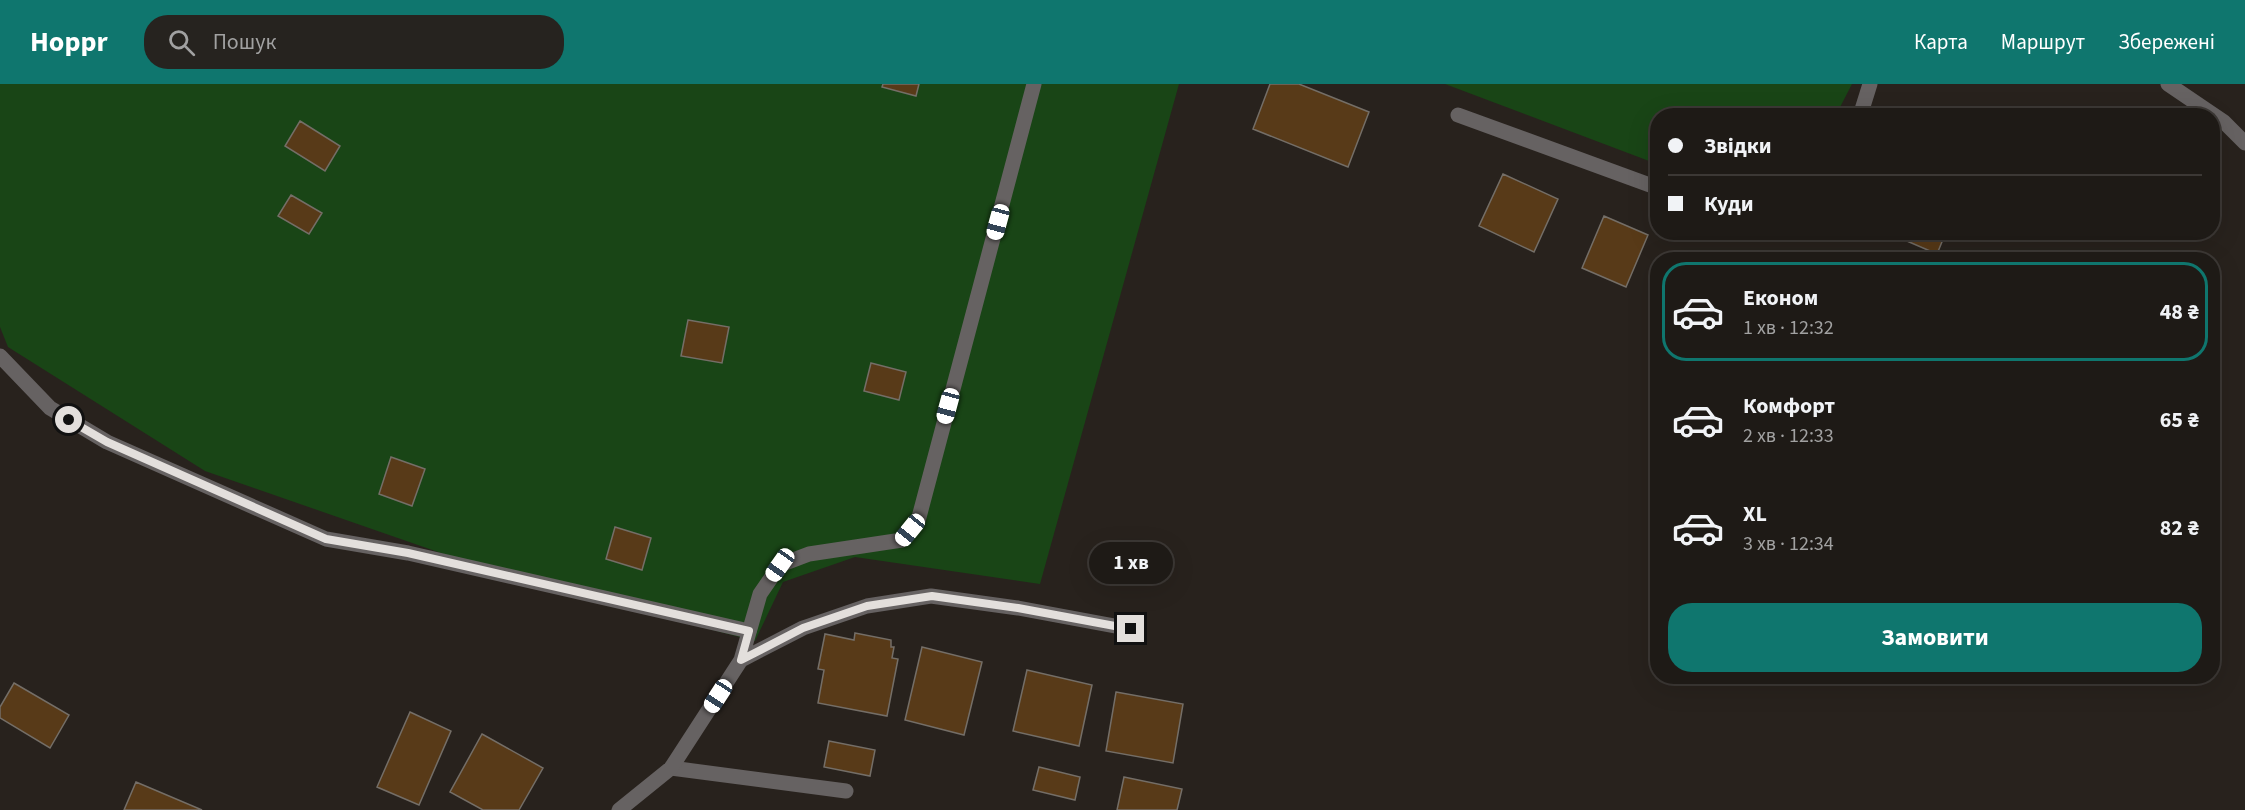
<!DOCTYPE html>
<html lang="uk">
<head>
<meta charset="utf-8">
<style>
  :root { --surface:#1e1a16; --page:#26231f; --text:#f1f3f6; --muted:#a1a1a1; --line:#3c3835; --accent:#0f766e }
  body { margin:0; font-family:"Source Sans 3",sans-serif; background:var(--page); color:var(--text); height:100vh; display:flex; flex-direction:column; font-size:22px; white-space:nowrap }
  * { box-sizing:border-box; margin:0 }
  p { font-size:20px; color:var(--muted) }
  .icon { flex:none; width:33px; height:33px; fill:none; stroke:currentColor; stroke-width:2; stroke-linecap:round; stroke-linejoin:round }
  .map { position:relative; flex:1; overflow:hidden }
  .panel { position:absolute; left:1650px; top:168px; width:570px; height:432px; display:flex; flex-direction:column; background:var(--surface); border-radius:24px; box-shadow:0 6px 24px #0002,0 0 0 2px var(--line) }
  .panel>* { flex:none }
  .top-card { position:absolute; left:1650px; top:24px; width:570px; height:132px; border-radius:24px; box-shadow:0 6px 24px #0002,0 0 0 2px var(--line); display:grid; align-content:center; height:132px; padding:0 18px; background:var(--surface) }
  .end { position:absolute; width:27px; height:27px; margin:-14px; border:8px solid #e3dfdc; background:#111; box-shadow:0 0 0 3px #111 }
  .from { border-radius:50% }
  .bubble { position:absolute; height:42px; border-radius:21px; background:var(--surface); box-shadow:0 6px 24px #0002,0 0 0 2px var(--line); font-size:20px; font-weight:700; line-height:42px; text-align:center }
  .car { position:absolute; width:18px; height:36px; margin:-18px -9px; border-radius:8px; box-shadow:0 0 4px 2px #0007; background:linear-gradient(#fff 24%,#345 0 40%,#fff 0 76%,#345 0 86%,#fff 0) }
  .top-card b { display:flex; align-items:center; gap:21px; height:57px; font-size:22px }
  .top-card b+b { border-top:2px solid var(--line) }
  .top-card i { width:15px; height:15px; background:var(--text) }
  ul { padding:10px 0 0; list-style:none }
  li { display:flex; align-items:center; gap:18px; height:99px; margin:0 12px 9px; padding:0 6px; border:3px solid transparent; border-radius:24px }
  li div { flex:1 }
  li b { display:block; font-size:22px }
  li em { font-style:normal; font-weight:700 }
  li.current { border-color:var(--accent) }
  li>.icon { width:54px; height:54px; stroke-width:1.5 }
  .button { display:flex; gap:12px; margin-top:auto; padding:12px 18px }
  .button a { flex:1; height:69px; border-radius:24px; background:var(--accent); color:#fff; font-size:24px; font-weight:700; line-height:69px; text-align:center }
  header { display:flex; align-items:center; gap:36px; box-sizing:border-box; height:84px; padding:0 30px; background:var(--accent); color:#fff }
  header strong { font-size:28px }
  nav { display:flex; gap:33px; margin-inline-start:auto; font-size:21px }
  .search { width:420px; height:54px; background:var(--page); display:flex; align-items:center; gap:15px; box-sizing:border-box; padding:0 21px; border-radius:24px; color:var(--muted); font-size:22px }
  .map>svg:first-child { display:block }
</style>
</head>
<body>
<header>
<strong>Hoppr</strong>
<div class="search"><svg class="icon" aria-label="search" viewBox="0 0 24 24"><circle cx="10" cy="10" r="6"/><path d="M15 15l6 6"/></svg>Пошук</div>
<nav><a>Карта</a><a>Маршрут</a><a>Збережені</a></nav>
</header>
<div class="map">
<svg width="2245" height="726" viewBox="0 0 2245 726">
  <rect width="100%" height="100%" fill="#28221d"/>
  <path fill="#194516" d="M 0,0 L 1179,0 L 1040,500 L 855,473 L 783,498 L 755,557 L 513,494 L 205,387 L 8,263 L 0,243 Z
    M 1445,0 L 1852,0 L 1836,31 L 1658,32 L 1657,80 Z"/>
  <path fill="#583a18" stroke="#746e67" stroke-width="1.5" d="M 883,0 L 919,0 L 916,12 L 882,3 Z
    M 1270,0 L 1299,0 L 1369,28 L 1348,83 L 1253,45 Z
    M 300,37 L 340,62 L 325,87 L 285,62 Z
    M 1503,90 L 1558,115 L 1534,168 L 1479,142 Z
    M 291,111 L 322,129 L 309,150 L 278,132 Z
    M 1604,132 L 1648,151 L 1626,203 L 1582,184 Z
    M 1886,148 L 1946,148 L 1937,170 Z
    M 688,236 L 729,243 L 722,279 L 681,272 Z
    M 871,279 L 906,288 L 899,316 L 864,307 Z
    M 391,373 L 425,385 L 412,422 L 379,410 Z
    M 615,443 L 651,454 L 642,486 L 606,475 Z
    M 855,549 L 891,556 L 891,563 L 894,563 L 892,574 L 898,575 L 887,632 L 818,619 L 824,586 L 818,585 L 825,550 L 854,556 Z
    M 922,563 L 982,578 L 964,651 L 905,636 Z
    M 1027,586 L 1092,601 L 1079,662 L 1013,647 Z
    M 14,599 L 69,631 L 50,664 L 0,634 L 0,623 Z
    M 1116,608 L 1183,620 L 1173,679 L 1106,667 Z
    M 410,628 L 451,647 L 419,721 L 377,703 Z
    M 482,650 L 543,684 L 519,726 L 483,726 L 450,708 Z
    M 829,657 L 875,666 L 870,692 L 824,683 Z
    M 1039,683 L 1080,693 L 1075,716 L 1033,706 Z
    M 1124,693 L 1182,705 L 1177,726 L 1117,726 Z
    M 136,698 L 202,726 L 124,726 Z"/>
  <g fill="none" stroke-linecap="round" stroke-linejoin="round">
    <path stroke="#666262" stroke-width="15" d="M 0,272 L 50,324 L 107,358 L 326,455 L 408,469 L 749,547
      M 671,684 L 846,707"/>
    <path stroke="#666262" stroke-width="15" d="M 2168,0 L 2224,38 L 2245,59
      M 1458,31 L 1658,104
      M 1860,32 L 1870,0
      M 741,576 L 760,510 L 780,481 L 809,470 L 902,456 L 918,437 L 1034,0
      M 619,726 L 671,684 L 741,576 L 803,544 L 867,522 L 931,512 L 1018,524 L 1131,545"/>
  </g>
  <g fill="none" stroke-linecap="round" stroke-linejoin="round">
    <path stroke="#e3dfdc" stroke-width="8" d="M 69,336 L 107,358 L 326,455 L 408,469 L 749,547 L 741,576 L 803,544 L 867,522 L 932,512 L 1018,524 L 1131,545"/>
  </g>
</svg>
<i class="end from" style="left:69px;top:336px"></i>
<i class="end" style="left:1131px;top:545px"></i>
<div class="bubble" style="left:1089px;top:458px;width:84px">1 хв</div>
<i class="car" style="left:998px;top:138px;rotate:195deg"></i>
<i class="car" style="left:948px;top:322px;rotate:195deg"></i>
<i class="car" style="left:910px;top:446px;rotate:219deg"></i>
<i class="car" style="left:780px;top:481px;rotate:215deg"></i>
<i class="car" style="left:718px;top:612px;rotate:213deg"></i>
<div class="top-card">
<b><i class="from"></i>Звідки</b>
<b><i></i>Куди</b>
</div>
<section class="panel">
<ul>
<li class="current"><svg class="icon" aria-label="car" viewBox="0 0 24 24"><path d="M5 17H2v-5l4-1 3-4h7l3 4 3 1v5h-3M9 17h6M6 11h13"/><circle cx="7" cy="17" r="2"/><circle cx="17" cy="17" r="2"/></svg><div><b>Економ</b><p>1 хв · 12:32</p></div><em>48 ₴</em></li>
<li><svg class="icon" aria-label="car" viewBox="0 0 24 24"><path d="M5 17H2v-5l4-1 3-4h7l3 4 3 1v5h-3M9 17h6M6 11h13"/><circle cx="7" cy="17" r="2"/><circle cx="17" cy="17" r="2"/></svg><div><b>Комфорт</b><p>2 хв · 12:33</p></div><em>65 ₴</em></li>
<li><svg class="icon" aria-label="car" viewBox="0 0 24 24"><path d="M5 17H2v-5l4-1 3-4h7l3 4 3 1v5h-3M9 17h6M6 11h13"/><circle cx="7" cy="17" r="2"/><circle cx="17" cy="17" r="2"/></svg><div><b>XL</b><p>3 хв · 12:34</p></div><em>82 ₴</em></li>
</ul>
<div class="button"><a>Замовити</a></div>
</section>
</div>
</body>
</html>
